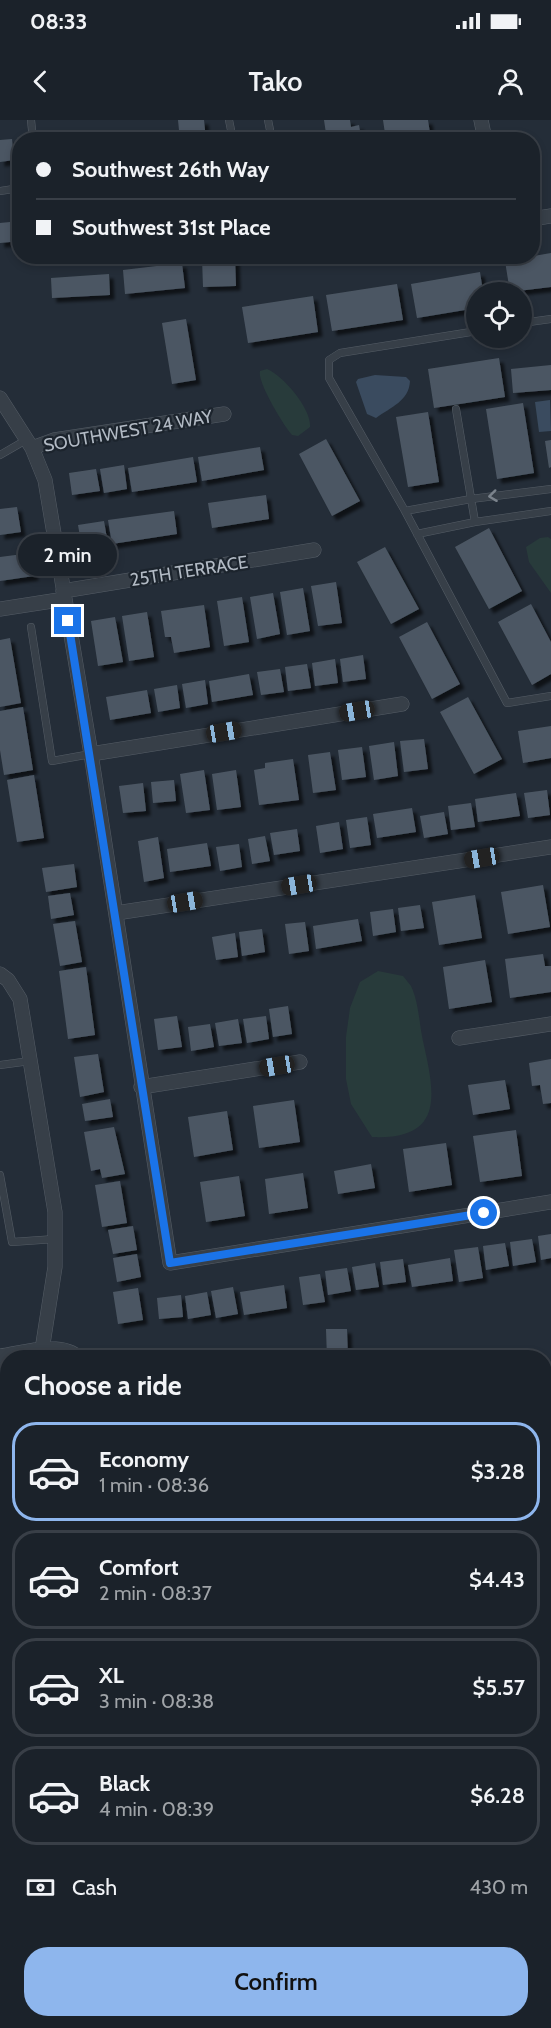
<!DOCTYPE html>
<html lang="en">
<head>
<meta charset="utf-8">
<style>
  :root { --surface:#1b222a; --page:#242a32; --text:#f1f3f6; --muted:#a0a4a8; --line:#393f47; --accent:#8eb6ed }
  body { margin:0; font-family:Cabin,sans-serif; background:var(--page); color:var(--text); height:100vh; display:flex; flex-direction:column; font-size:22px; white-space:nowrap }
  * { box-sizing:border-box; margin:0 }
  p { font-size:20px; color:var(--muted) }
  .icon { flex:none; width:33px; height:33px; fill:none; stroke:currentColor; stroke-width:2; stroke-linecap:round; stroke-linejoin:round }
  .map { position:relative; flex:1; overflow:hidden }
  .side { position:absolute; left:0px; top:1230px; width:552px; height:678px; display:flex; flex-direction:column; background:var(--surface); border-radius:24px 24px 0 0; box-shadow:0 3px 9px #0003,0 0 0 2px var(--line) }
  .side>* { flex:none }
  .hud { position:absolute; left:12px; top:12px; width:528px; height:132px; border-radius:24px; box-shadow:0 3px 9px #0003,0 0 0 2px var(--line); display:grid; align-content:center; height:132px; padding:0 24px; background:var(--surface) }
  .fabs { position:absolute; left:466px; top:162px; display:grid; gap:12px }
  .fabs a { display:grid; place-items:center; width:66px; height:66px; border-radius:50%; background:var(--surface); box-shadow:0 3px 9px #0003,0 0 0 2px var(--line); font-size:30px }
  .end { position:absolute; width:27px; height:27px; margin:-14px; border:8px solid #1a73e8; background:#fff; box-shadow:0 0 0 3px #fff }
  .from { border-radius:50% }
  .bubble { position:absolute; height:42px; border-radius:21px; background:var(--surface); box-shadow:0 3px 9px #0003,0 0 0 2px var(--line); font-size:20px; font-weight:600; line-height:42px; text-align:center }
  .car { position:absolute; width:18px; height:36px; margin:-18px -9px; border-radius:8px; box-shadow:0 0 4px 2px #0007; background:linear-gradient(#222 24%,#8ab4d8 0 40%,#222 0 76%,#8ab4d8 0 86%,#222 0) }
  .hud b { display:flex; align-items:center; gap:21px; height:57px; font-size:22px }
  .hud b+b { border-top:2px solid var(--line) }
  .hud i { width:15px; height:15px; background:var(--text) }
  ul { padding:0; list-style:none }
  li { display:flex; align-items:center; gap:18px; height:99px; margin:0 12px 9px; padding:0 12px; border:3px solid var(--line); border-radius:24px }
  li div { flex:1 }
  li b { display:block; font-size:22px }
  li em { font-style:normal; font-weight:600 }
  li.current { border-color:var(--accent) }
  li>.icon { width:54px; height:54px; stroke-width:1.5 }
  h2 { padding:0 24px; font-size:27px; line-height:72px }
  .pay { display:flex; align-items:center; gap:15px; height:66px; padding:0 24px; font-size:22px }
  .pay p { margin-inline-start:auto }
  .button { display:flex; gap:12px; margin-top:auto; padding:12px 24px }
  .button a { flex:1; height:69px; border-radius:24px; background:var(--accent); color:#111; font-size:24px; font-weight:600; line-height:69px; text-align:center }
  .status { display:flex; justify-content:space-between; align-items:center; height:42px; padding:0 30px; background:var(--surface); direction:ltr }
  .status svg { height:16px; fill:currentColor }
  header { display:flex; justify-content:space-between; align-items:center; height:78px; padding:0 24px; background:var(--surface); font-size:27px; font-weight:600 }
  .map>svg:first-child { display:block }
</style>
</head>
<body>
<div class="status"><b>08:33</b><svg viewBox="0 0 49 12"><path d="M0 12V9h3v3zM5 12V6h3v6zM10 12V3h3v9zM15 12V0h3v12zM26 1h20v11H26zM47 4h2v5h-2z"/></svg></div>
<header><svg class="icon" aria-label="back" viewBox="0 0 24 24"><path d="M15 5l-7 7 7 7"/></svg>Tako<svg class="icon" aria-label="person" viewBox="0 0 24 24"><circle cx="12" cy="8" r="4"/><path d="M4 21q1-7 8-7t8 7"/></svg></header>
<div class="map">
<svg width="551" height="1908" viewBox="0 0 551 1908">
  <defs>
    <filter id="shadow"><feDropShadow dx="4.5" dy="4.5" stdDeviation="1.5" flood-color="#0009"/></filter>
  </defs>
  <rect width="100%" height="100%" fill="#242d38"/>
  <path fill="#283b3b" d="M 267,249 C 284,256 312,290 310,307 L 298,316 L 292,315 C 284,306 257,262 260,251 Z
    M 548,417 L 551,419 L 551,473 L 529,442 L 526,427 L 540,418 Z
    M 378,851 L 403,856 L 411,866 C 419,883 419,903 423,921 C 435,974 445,1020 372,1017 L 351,984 L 346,959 L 346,917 L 350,888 L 360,862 Z
    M 551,1644 L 551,1699 L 545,1701 L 545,1645 Z
    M 389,1900 L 480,1901 L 481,1908 L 389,1908 Z"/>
  <path fill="#3a4b5f" d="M 375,255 L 406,257 L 410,261 C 409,281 391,287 376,298 L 367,294 L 356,262 L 358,259 Z
    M 550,280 L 551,311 L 539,312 L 535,282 Z
    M 7,1653 L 7,1716 L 0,1716 L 0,1658 Z"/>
  <path fill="#4c5763" filter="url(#shadow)" d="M 178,0 L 204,0 L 206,20 L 180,20 Z
    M 324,0 L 350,0 L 351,7 L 359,5 L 361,17 L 327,20 Z
    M 383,0 L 428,0 L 431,20 L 386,20 Z
    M 12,19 L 14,40 L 0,42 L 0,20 Z
    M 20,101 L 20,121 L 0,123 L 0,103 Z
    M 551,133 L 551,167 L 510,172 L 505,141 Z
    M 235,136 L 236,166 L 203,167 L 202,138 Z
    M 182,143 L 185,168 L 125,174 L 123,150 Z
    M 480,152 L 483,172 L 477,172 L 477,188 L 417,198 L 411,164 Z
    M 109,154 L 110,175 L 52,178 L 51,158 Z
    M 397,164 L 403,200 L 332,211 L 326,175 Z
    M 313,176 L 318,212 L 248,223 L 242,187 Z
    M 186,199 L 196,260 L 172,264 L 162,203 Z
    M 499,238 L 505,277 L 434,288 L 428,249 Z
    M 551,245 L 551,270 L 513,273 L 511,249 Z
    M 523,283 L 534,353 L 497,359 L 486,289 Z
    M 428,292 L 439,362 L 408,367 L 396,297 Z
    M 326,319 L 360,381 L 332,396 L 299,334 Z
    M 551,320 L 551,347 L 549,348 L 545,321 Z
    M 260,327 L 264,350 L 202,361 L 198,337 Z
    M 193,337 L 197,362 L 132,372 L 128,348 Z
    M 124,345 L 127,369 L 104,373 L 100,349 Z
    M 96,349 L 100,371 L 72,375 L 69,353 Z
    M 266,375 L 269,399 L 212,408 L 208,383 Z
    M 17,387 L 21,412 L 0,415 L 0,389 Z
    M 174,391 L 177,414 L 112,424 L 108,400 Z
    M 104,401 L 108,424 L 82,428 L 78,405 Z
    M 489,408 L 522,471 L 489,489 L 455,427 Z
    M 385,427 L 419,489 L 391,504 L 357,442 Z
    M 31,433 L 34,456 L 0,461 L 0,437 Z
    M 336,462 L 342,503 L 318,506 L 311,466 Z
    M 303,468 L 310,511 L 287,515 L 280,472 Z
    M 273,473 L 280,514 L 257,519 L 250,477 Z
    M 242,477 L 249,522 L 224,526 L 217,481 Z
    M 531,484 L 551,522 L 551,554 L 532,565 L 498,502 Z
    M 204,485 L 210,527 L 174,533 L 171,517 L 165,517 L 161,491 Z
    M 147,492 L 154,537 L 129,541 L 122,496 Z
    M 115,497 L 123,542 L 98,546 L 91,501 Z
    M 427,502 L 460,564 L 432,579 L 399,517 Z
    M 10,518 L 21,583 L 0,587 L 0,520 Z
    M 363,535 L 366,559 L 343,562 L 340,539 Z
    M 335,539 L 338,563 L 315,566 L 312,543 Z
    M 307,544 L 311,568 L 288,571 L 285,547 Z
    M 280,549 L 284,572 L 261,575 L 257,552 Z
    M 249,554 L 253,575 L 212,582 L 209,561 Z
    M 205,560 L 208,584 L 186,588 L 182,564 Z
    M 177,565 L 180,588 L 158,592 L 154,569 Z
    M 147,570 L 151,593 L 110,600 L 106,577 Z
    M 468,577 L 502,639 L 474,654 L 440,592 Z
    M 23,587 L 33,650 L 4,655 L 0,630 L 0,591 Z
    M 551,606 L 551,638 L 523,643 L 518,611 Z
    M 424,619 L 428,649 L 404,652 L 400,621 Z
    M 394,622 L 398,656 L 374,660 L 369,626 Z
    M 362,627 L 366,657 L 342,660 L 338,630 Z
    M 330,632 L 336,670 L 313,673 L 308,635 Z
    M 293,639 L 299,680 L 259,685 L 254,650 L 265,648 L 265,643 Z
    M 204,650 L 210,690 L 186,693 L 180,654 Z
    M 236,650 L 241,687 L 217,690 L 212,654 Z
    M 34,655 L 44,718 L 17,722 L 7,660 Z
    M 174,660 L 176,681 L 153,683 L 151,662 Z
    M 143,663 L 146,691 L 123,693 L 119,666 Z
    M 547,670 L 550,695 L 528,698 L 524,673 Z
    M 516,673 L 520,696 L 478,702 L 475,679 Z
    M 471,683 L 475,707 L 451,710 L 448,686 Z
    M 412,688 L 416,712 L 377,718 L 373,694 Z
    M 444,692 L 448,714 L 424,718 L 420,696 Z
    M 367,697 L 371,725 L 350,728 L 346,700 Z
    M 339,702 L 343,729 L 320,733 L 316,706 Z
    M 297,709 L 300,731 L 274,735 L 270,713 Z
    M 265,716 L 270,741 L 252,744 L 248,719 Z
    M 158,717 L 164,758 L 144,762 L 138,721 Z
    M 207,723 L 211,746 L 170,752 L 167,729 Z
    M 239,724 L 242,747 L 220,751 L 216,727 Z
    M 74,744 L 77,767 L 46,772 L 42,748 Z
    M 543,765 L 550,807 L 508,814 L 501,772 Z
    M 70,773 L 74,795 L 51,799 L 48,776 Z
    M 475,775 L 482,818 L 439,825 L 432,782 Z
    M 420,785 L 424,808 L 401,811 L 398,788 Z
    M 393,789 L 396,812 L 373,816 L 370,792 Z
    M 358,799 L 362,821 L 316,829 L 313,806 Z
    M 75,801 L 82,842 L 60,846 L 53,804 Z
    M 305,802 L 309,831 L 289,834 L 285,804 Z
    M 262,809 L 265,832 L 242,836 L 239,812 Z
    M 235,813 L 238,837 L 216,840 L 212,817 Z
    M 543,834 L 545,846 L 551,846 L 551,872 L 510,878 L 505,839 Z
    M 485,840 L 492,882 L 449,889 L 443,847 Z
    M 86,847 L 95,915 L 68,919 L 59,851 Z
    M 288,886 L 292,914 L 273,917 L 269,889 Z
    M 177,896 L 182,927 L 158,930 L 154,899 Z
    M 266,896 L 269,919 L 247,923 L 243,899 Z
    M 238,899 L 242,923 L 219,926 L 215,903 Z
    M 210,904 L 214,927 L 191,931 L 188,907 Z
    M 98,934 L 104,972 L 80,977 L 74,937 Z
    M 551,939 L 551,983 L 543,984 L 540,965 L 532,966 L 529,943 Z
    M 505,960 L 510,989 L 473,995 L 468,965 Z
    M 110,979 L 113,997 L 85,1001 L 82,984 Z
    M 294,980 L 300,1022 L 259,1028 L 253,986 Z
    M 227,991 L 233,1030 L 194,1037 L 188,997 Z
    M 114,1007 L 125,1054 L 102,1058 L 100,1049 L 91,1051 L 84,1012 Z
    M 516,1010 L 522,1056 L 480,1062 L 473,1016 Z
    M 446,1023 L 452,1065 L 409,1072 L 403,1029 Z
    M 371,1044 L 375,1068 L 338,1074 L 334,1051 Z
    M 303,1053 L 308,1088 L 269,1094 L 265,1059 Z
    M 239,1056 L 245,1096 L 206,1102 L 200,1062 Z
    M 120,1061 L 127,1103 L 102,1107 L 95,1065 Z
    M 133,1106 L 137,1130 L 113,1134 L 108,1110 Z
    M 551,1114 L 551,1138 L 541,1140 L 538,1116 Z
    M 532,1119 L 536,1142 L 513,1146 L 510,1122 Z
    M 505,1123 L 509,1146 L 486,1150 L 483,1126 Z
    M 478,1127 L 483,1158 L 459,1162 L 454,1130 Z
    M 137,1134 L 141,1157 L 117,1162 L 113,1138 Z
    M 450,1138 L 453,1161 L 412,1167 L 408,1145 Z
    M 403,1139 L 406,1162 L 383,1165 L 380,1142 Z
    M 375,1143 L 379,1167 L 356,1170 L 352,1147 Z
    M 347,1148 L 351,1171 L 328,1175 L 325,1151 Z
    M 320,1154 L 325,1182 L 303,1185 L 299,1157 Z
    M 284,1165 L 287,1188 L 244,1195 L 240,1172 Z
    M 233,1167 L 238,1194 L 216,1198 L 211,1171 Z
    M 138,1168 L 143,1200 L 118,1204 L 113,1172 Z
    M 207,1172 L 211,1195 L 188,1199 L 185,1176 Z
    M 181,1175 L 183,1197 L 159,1199 L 157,1178 Z
    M 326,1209 L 347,1209 L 348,1238 L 327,1238 Z
    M 551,1268 L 551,1292 L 550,1292 L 546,1269 Z
    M 8,1312 L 8,1358 L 0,1359 L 0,1314 Z
    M 5,1584 L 8,1632 L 0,1635 L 0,1586 Z
    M 551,1739 L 551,1761 L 550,1762 L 546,1740 Z
    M 39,1900 L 133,1900 L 135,1908 L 40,1908 Z
    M 272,1900 L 308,1900 L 309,1908 L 273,1908 Z
    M 488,1900 L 521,1900 L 523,1908 L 489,1908 Z"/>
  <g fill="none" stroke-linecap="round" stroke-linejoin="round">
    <g stroke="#555d66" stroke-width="8">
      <path id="lane" d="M 31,0 L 33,20
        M 229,0 L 233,20
        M 268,0 L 272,20
        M 0,71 L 20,68
        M 522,203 L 551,199
        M 477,211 L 340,233 L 329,240 L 329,258 L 405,391 L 507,583 L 551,576
        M 456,289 L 475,402
        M 0,335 L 26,320
        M 405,391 L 471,379 L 551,369
        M 417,414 L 475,402 L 551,391
        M 31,507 L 52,641 L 91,634
        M 0,945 L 30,941
        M 0,1055 L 12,1122 L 55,1119
        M 0,1282 L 8,1280
        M 0,1426 L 8,1426
        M 0,1543 L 8,1528
        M 162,1900 L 163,1908"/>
    </g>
    <g stroke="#555d66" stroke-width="15">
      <path id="street" d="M 481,0 L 485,20
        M 532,99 L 551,96
        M 0,278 L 32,328 L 45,360 L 91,634 L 170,1143 L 551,1082
        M 32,328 L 54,320 L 224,294
        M 63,471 L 314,430
        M 0,489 L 65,479
        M 91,634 L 402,584
        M 116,793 L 551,727
        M 0,854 L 8,860 L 20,879 L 55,1092 L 55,1147 L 42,1230
        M 459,918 L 551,904
        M 141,967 L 300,942
        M 0,1236 C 21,1233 62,1220 79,1238
        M 544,1502 L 551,1547 L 550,1578
        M 0,1767 L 8,1769
        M 0,1813 L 8,1815
        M 544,1874 L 550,1908
        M 0,1893 L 3,1908
        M 359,1908 L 360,1900"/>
    </g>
    <use href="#lane" stroke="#373f48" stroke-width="7"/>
    <use href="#street" stroke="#373f48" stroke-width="14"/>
  </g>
  <defs><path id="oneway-chevron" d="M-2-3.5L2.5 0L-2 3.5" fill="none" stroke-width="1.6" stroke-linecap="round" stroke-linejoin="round" transform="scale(1.5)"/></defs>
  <use stroke="#7b838c" href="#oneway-chevron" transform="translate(493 376) rotate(173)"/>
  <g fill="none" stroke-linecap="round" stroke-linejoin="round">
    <path stroke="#1a73e8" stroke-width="8" d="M 68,501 L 170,1143 L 484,1093"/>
  </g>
  <g text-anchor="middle" stroke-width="4.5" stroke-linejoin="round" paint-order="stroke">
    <g font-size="18" fill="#b2bac4" stroke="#1c242d">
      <text transform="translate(128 311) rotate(-10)" y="6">SOUTHWEST 24 WAY</text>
      <text transform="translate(189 451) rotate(-9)" y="6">25TH TERRACE</text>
    </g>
  </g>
</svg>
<div class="fabs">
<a><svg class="icon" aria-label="locate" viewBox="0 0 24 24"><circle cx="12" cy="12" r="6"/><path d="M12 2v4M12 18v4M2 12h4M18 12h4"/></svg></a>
</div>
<i class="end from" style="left:484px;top:1093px"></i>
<i class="end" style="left:68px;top:501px"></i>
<div class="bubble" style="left:18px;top:414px;width:99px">2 min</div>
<i class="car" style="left:357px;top:591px;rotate:261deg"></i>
<i class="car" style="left:224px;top:612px;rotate:81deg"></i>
<i class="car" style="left:482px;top:738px;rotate:261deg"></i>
<i class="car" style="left:299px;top:765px;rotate:261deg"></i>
<i class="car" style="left:185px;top:782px;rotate:81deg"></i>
<i class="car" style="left:277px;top:946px;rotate:261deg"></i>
<div class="hud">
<b><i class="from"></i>Southwest 26th Way</b>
<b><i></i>Southwest 31st Place</b>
</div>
<section class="side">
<h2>Choose a ride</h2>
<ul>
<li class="current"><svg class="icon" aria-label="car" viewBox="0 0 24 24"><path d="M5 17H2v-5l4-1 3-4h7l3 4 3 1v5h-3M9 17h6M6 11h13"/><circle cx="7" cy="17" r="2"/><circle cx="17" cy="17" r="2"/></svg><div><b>Economy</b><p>1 min · 08:36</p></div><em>$3.28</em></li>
<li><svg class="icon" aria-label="car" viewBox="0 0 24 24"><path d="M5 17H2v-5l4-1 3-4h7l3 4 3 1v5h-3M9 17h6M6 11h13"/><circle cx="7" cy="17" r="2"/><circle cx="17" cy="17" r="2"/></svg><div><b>Comfort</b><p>2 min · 08:37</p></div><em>$4.43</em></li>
<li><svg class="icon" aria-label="car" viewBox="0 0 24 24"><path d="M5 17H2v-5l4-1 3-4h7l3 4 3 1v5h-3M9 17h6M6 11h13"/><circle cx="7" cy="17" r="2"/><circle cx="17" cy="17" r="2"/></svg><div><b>XL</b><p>3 min · 08:38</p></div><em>$5.57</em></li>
<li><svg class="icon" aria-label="car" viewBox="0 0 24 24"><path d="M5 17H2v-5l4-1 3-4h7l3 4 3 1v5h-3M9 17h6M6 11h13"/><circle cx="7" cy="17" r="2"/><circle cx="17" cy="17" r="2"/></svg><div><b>Black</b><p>4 min · 08:39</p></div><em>$6.28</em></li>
</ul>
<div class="pay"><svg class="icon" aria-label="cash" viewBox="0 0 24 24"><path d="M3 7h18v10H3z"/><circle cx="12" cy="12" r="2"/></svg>Cash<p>430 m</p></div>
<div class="button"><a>Confirm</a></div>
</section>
</div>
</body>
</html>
